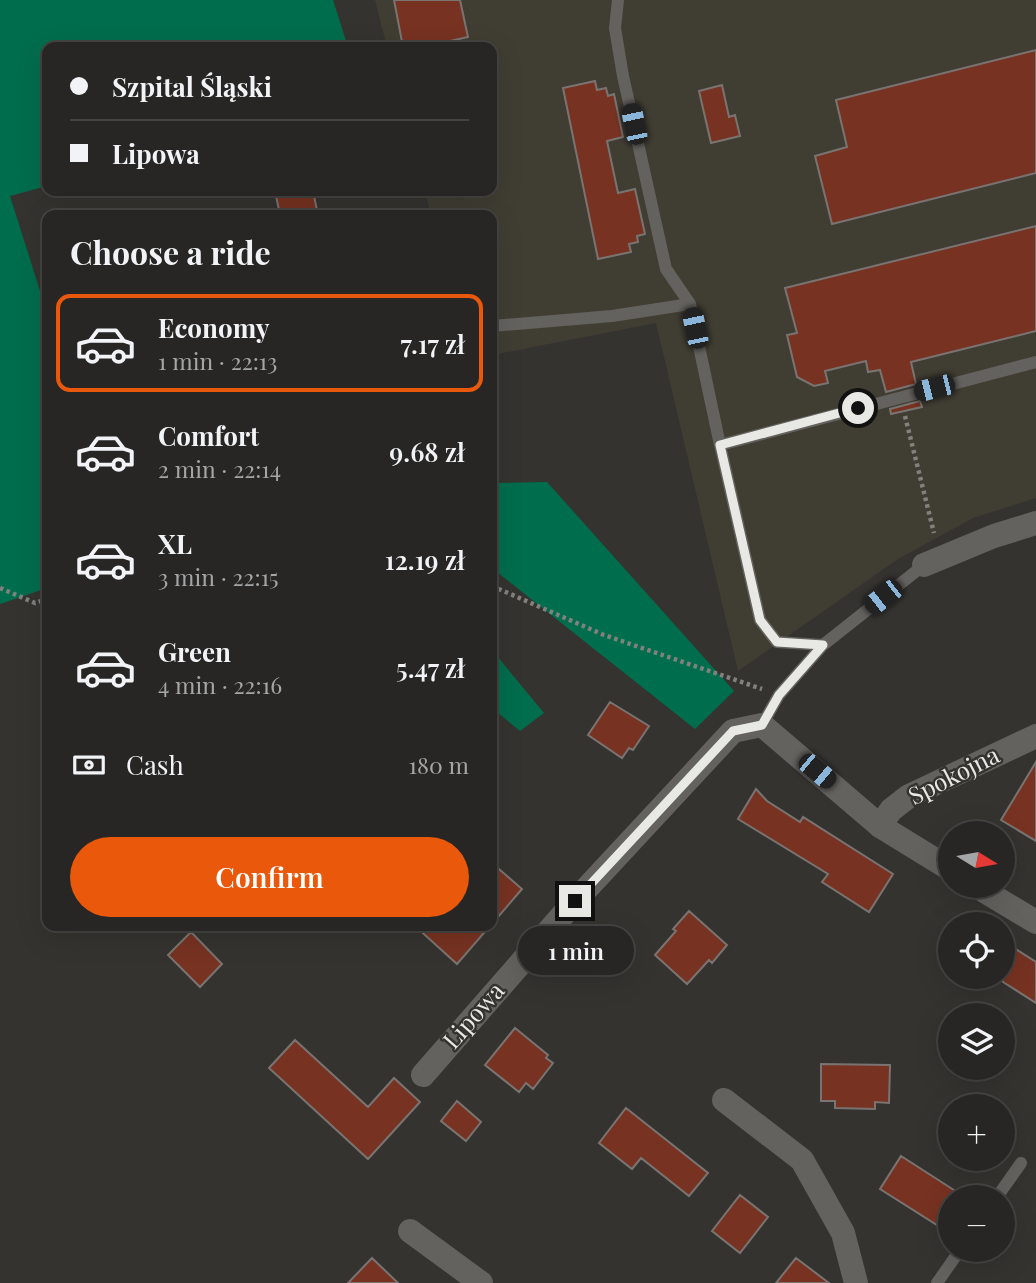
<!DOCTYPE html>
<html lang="en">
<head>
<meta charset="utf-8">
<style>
  :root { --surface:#272624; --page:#2f2e2c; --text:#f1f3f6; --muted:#a4a5a6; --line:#434341; --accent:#ea580c }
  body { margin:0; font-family:"Playfair Display",serif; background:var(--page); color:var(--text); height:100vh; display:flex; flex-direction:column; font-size:26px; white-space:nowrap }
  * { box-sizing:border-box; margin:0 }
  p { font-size:23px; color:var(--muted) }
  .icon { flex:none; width:38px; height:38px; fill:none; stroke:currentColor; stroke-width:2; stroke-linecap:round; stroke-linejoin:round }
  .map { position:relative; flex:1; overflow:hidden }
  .side { position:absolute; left:42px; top:210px; width:455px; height:721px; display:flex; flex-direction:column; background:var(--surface); border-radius:14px; box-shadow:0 7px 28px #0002,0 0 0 2px var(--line) }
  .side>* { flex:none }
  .guide { position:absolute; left:42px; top:42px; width:455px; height:154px; border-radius:14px; box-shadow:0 7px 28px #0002,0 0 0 2px var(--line); display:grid; align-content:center; height:154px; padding:0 28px; background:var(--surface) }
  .needle { width:46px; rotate:101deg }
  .controls { position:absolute; left:938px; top:821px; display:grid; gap:14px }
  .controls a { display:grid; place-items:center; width:77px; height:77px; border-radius:50%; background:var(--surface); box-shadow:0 7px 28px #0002,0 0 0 2px var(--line); font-size:35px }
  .end { position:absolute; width:32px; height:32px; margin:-16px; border:9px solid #e8e8e5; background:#111; box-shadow:0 0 0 4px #111 }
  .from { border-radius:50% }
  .bubble { position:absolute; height:49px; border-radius:24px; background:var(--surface); box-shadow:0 7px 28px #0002,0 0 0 2px var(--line); font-size:23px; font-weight:600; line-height:49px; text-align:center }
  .car { position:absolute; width:21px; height:42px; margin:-21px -10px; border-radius:9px; box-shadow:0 0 5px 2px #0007; background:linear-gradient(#222 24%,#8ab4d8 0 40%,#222 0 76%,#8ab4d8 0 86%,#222 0) }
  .guide b { display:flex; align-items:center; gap:24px; height:66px; font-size:26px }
  .guide b+b { border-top:2px solid var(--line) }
  .guide i { width:18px; height:18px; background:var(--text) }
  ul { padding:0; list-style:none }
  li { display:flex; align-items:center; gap:21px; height:98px; margin:0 14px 10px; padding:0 14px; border:4px solid transparent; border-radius:14px }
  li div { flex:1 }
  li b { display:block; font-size:26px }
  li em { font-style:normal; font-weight:600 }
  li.selected { border-color:var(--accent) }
  li>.icon { width:63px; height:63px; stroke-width:1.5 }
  h2 { padding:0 28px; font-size:32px; line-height:84px }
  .pay { display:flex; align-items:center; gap:18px; height:77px; padding:0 28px; font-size:26px }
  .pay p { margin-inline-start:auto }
  .action { display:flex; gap:14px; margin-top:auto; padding:14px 28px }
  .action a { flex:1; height:80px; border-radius:42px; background:var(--accent); color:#fff; font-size:28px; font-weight:600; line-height:80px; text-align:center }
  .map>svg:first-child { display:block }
</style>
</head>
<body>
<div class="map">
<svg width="1036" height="1283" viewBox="0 0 1036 1283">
  <rect width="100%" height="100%" fill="#343330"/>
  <path fill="#403d33" d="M 375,0 L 1036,0 L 1036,498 L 973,518 L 898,559 L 738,671 L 656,323 L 492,355 L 492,215 L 431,215 L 425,191 L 492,191 L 492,47 L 387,47 Z"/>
  <path fill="#006d4c" d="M 0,0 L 333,0 L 348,47 L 144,47 L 141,45 L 136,47 L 47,47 L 47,186 L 10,196 L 47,313 L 47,588 L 0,604 Z
    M 547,482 L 734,691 L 695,729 L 492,568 L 492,483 Z
    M 492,650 L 544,713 L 520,731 L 492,708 Z"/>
  <path fill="#773221" stroke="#797472" stroke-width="2" d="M 394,0 L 460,0 L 468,37 L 450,41 L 451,47 L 403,47 Z
    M 1036,50 L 1036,173 L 832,224 L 815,156 L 847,147 L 836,100 Z
    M 595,81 L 597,90 L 606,88 L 608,96 L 614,94 L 623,137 L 607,141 L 618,193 L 635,189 L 645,234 L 637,236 L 638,242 L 629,244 L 631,252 L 598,259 L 563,88 Z
    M 722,85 L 729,117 L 735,115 L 740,136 L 711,143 L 699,91 Z
    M 275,191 L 313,191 L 318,215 L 280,215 Z
    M 1036,226 L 1036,331 L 911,362 L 916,384 L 886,392 L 880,370 L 868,372 L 866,361 L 825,371 L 828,383 L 814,386 L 797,377 L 787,335 L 797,333 L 785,288 Z
    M 920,401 L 922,407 L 891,414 L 890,409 Z
    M 610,702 L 649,726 L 633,750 L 629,748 L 622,758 L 588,735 Z
    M 1036,762 L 1036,841 L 1001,820 Z
    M 756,789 L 767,801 L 800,822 L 803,817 L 893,874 L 869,912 L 822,882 L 828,874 L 738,819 Z
    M 492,863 L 522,889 L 492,924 Z
    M 689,911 L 727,945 L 712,963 L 709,960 L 687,984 L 655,955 L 676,931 L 673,929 Z
    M 415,926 L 490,926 L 457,964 Z
    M 191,932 L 222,964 L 200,987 L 168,955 Z
    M 1003,941 L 1036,962 L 1036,1003 L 1003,982 Z
    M 515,1028 L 548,1055 L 546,1058 L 553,1063 L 533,1089 L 526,1083 L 519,1092 L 485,1065 Z
    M 295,1040 L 368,1107 L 394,1078 L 420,1102 L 368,1159 L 269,1068 Z
    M 821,1064 L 890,1065 L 889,1103 L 875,1102 L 875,1109 L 835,1108 L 835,1101 L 821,1101 Z
    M 457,1101 L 481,1122 L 466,1141 L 441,1121 Z
    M 626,1108 L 708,1173 L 689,1196 L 641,1158 L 632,1169 L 599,1143 Z
    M 901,1156 L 957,1192 L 954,1197 L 950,1197 L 950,1204 L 937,1225 L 880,1189 Z
    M 740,1195 L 768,1217 L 740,1253 L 712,1231 Z
    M 372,1258 L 398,1283 L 348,1283 Z
    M 796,1258 L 829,1283 L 776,1283 Z"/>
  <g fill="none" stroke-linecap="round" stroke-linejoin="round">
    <path stroke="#82817e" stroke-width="4.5" stroke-dasharray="3.5 3.5" stroke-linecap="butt" d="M 905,416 L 934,533
      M 492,586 L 604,635 L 762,689
      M 0,588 L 35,603 L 47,599"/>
    <path stroke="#64625e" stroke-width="12" d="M 618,0 L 615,28 L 623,76 L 666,269 L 690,304 L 720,445
      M 492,326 L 612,316 L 690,304
      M 823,645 L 777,642 L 760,620 L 720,445 L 1036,362
      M 762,725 L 779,695 L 823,645 L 924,565
      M 997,1197 L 1021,1163
      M 937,1283 L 960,1250"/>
    <path stroke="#64625e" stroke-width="24" d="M 924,565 L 994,536 L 1036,523
      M 880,826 L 891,810 L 909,796 L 1036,736
      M 976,886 L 1036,922
      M 423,1075 L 575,901 L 733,731 L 762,725 L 880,826 L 950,869
      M 724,1100 L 802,1160 L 843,1233 L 856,1283
      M 410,1231 L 481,1283"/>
  </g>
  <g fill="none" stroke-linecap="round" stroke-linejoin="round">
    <path stroke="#e8e8e5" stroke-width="9" d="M 575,901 L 733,731 L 762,725 L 779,695 L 823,645 L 777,642 L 760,620 L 720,445 L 858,408"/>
  </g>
  <g text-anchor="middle" stroke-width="5" stroke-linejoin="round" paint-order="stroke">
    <g font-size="24" fill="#e8e8e5" stroke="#343330">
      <text transform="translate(954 776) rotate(-27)" y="8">Spokojna</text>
      <text transform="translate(474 1016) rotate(-49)" y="8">Lipowa</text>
    </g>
  </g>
</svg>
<div class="controls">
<a><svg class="needle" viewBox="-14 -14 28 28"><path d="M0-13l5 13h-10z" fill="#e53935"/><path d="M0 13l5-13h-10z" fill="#a4a5a6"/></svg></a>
<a><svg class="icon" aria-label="locate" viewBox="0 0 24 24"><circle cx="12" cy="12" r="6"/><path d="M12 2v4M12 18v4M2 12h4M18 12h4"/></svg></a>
<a><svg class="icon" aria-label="layers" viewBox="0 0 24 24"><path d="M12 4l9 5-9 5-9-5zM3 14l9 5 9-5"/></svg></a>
<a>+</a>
<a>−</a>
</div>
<i class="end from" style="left:858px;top:408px"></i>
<i class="end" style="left:575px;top:901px"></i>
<div class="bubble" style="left:518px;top:926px;width:116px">1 min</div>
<i class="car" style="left:634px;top:124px;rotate:348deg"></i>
<i class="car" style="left:695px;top:328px;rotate:348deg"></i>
<i class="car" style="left:934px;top:388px;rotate:256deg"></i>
<i class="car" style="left:883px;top:597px;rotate:232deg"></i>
<i class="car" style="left:817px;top:771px;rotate:130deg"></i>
<div class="guide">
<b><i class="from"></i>Szpital Śląski</b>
<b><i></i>Lipowa</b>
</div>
<section class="side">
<h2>Choose a ride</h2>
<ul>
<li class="selected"><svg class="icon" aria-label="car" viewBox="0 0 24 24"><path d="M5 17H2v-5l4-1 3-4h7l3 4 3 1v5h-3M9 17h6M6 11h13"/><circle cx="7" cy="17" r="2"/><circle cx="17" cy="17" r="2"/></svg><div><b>Economy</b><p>1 min · 22:13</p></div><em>7.17 zł</em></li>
<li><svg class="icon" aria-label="car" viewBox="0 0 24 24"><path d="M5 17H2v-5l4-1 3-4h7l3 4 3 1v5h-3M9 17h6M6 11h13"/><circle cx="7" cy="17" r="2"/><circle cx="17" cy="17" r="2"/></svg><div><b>Comfort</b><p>2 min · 22:14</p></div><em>9.68 zł</em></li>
<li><svg class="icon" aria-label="car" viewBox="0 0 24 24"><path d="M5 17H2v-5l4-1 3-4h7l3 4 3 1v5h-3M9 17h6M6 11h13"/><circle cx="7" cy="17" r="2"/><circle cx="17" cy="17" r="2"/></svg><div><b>XL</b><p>3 min · 22:15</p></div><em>12.19 zł</em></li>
<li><svg class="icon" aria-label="car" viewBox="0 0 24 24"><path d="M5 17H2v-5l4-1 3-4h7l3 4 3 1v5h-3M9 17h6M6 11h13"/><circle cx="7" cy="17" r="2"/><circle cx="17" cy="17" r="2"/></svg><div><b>Green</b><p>4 min · 22:16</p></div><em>5.47 zł</em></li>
</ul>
<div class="pay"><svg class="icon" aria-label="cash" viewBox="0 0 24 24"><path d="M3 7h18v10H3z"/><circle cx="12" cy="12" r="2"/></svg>Cash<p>180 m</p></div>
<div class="action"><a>Confirm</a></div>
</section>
</div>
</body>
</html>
